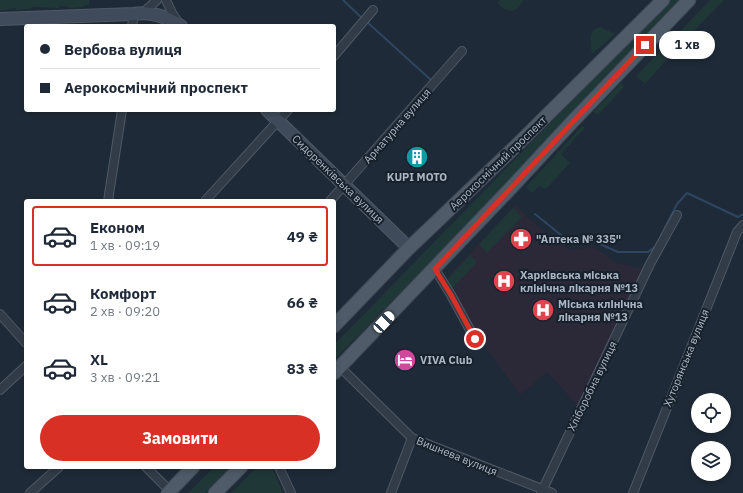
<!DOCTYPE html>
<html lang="uk">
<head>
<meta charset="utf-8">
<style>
  :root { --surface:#fff; --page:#f2f2f3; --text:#1f2937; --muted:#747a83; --line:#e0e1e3; --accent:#d93025 }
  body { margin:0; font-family:"IBM Plex Sans",sans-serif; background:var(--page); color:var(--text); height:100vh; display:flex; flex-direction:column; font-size:15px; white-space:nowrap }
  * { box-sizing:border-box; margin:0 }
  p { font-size:13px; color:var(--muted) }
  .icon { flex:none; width:22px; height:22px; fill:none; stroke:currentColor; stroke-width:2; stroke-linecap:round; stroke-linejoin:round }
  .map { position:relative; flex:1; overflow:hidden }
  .sheet { position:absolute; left:24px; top:199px; width:312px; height:270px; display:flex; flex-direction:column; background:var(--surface); border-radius:4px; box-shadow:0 2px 6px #0003 }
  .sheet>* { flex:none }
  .banner { position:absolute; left:24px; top:24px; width:312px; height:88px; border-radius:4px; box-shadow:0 2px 6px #0003; display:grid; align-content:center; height:88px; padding:0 16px; background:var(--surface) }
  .buttons { position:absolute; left:691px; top:393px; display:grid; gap:8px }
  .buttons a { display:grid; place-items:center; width:40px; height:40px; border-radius:50%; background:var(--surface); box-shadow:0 2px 6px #0003; font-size:20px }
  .end { position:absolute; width:18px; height:18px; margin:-9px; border:5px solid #d93025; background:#fff; box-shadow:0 0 0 2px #fff }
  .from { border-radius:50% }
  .bubble { position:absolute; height:28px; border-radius:14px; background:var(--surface); box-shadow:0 2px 6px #0003; font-size:13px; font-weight:800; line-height:28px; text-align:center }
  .car { position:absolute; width:12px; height:24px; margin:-12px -6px; border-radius:5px; box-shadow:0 0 3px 1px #0007; background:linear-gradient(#fff 24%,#345 0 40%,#fff 0 76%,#345 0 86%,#fff 0) }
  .banner b { display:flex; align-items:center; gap:14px; height:38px; font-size:15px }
  .banner b+b { border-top:1px solid var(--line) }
  .banner i { width:10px; height:10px; background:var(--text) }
  ul { padding:7px 0 0; list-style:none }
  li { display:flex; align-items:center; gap:12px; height:60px; margin:0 8px 6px; padding:0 8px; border:2px solid transparent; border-radius:4px }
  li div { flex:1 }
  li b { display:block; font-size:15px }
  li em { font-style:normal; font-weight:800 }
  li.current { border-color:var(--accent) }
  li>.icon { width:36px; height:36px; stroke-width:1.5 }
  .primary-button { display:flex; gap:8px; margin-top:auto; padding:8px 16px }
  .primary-button a { flex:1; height:46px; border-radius:24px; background:var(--accent); color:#fff; font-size:16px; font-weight:800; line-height:46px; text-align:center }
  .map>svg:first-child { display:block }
</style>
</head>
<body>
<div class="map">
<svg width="743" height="493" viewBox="0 0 743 493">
  <rect width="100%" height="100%" fill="#1e2a37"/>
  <path fill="#2b2938" d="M 515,205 L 534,223 L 569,250 L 594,247 L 617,263 L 644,269 L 577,405 L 547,372 L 520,395 L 481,340 L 445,280 Z"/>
  <path fill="#203738" d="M 0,0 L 89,0 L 89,5 L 84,5 L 84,7 L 72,8 L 66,7 L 66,6 L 59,6 L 59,8 L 32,7 L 30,9 L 16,10 L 15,8 L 0,11 Z
    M 499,0 L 524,0 L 518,8 L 513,11 C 506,10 502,9 498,3 Z
    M 670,0 L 681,0 L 434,259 L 334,360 L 334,345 Z
    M 710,0 L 724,0 L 676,50 L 669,43 Z
    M 600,27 L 615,34 L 592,54 C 591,43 587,30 600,27 Z
    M 663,48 L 671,55 L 645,84 L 636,76 Z
    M 621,83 L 624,87 L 598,115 L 593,112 Z
    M 582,126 L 585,128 L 561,154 L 570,163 L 546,189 L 539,186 L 532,193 L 526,187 Z
    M 513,208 L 522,217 L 487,253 L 479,244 Z
    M 470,255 L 477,262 L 452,289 L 447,280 Z
    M 214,467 L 231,467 L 205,493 L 188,493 Z
    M 257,467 L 272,467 L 283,493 L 231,493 Z"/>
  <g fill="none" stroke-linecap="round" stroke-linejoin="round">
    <path stroke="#2f4660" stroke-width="2" d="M 343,0 L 363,19
      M 367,22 L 431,80
      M 535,214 L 566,239 L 591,240 L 618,252 L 648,252 L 656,246
      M 659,240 L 677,204 L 687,193 L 738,217 L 743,214"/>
    <g stroke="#4f5966" stroke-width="10">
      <path id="street" d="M 166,0 L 172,13 L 179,24
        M 144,12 L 157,0
        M 132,26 L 134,14
        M 334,56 L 373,10
        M 108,201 L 122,110
        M 205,201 L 288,110
        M 330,201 L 462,51
        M 435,269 L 451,295 L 475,339
        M 0,314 L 26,343
        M 340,367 L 412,438 L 552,493
        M 0,390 L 26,366
        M 146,467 L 170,491
        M 279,467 L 291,493
        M 30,493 L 59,467
        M 391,493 L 412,438
        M 541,493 L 650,264 L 677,215
        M 633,493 L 737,232 L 743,225"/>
    </g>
    <g stroke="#4f5966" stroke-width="14">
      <path id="secondary" d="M 0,19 L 134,14 C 152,11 166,17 181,26
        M 267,110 L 409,248"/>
    </g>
    <g stroke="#3b4551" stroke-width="15">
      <path id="primary" d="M 334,326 L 409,248 L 517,145 L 663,0
        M 334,373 L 509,190 L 573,121 L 689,0
        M 168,493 L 193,467
        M 215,493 L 241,467"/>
    </g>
    <use href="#street" stroke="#313c48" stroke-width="8"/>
    <use href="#secondary" stroke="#3f4b5b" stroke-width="12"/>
    <use href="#primary" stroke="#4f5b68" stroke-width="13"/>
  </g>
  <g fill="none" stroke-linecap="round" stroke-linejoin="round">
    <path stroke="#d93025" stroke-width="5" d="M 475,339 L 451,295 L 435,269 L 645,45"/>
  </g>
  <defs>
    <g id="building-disc" transform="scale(1.15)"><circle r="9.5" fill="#0f9aa8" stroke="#17212c"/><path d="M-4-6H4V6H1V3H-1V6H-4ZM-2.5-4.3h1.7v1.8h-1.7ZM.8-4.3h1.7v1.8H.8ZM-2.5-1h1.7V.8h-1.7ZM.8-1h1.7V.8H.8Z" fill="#fff"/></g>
    <g id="pharmacy-disc" transform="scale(1.15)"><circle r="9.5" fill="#e0444e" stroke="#17212c"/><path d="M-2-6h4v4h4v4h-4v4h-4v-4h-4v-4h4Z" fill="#fff"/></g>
    <g id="hospital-disc" transform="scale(1.15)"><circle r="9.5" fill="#e0444e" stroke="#17212c"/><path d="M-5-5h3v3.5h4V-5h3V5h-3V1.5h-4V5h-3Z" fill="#fff"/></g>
    <g id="hotel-disc" transform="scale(1.15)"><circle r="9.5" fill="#d1479c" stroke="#17212c"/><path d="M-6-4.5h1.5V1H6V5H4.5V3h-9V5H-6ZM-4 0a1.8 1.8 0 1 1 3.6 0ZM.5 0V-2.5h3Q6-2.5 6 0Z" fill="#fff"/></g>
  </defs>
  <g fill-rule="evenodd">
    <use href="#building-disc" x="417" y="157"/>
    <use href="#pharmacy-disc" x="521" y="239"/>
    <use href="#hospital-disc" x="504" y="281"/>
    <use href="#hospital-disc" x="543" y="310"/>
    <use href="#hotel-disc" x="405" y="360"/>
  </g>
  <g text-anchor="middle" stroke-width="4" stroke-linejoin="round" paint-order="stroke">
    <g font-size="11" fill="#abb6c5" stroke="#17212c">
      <text transform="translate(397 126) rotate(-49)" y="4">Арматурна вулиця</text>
      <text transform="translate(498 163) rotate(-44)" y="4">Аерокосмічний проспект</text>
      <text transform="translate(338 179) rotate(44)" y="4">Сидоренківська вулиця</text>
      <text transform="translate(686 358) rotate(-68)" y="4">Хуторянська вулиця</text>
      <text transform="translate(592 386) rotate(-64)" y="4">Хліборобна вулиця</text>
      <text transform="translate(457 456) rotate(22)" y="4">Вишнева вулиця</text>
    </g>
    <g font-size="11" font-weight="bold" fill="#abb6c5" stroke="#17212c" text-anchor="start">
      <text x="417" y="181" text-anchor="middle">KUPI MOTO</text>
      <text x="536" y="243">"Аптека № 335"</text>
      <text x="520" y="279">Харківська міська<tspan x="520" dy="13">клінічна лікарня №13</tspan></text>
      <text x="558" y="308">Міська клінічна<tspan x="558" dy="13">лікарня №13</tspan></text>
      <text x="420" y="364">VIVA Club</text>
    </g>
  </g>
</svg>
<div class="buttons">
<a><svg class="icon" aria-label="locate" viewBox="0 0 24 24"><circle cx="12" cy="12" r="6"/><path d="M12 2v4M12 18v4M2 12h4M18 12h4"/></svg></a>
<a><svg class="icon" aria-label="layers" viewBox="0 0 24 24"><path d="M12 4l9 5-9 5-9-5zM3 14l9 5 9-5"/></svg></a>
</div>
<i class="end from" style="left:475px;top:339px"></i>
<i class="end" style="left:645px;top:45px"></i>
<div class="bubble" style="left:659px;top:31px;width:56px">1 хв</div>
<i class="car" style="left:384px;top:322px;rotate:43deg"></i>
<div class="banner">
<b><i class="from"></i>Вербова вулиця</b>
<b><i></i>Аерокосмічний проспект</b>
</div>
<section class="sheet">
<ul>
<li class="current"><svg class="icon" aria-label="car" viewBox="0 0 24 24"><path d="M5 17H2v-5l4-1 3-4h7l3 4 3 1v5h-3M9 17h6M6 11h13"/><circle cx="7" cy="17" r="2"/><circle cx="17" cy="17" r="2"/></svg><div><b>Економ</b><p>1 хв · 09:19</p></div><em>49 ₴</em></li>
<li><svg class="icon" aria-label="car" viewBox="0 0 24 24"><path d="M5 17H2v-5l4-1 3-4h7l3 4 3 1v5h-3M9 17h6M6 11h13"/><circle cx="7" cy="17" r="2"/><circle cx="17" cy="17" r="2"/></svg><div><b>Комфорт</b><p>2 хв · 09:20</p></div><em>66 ₴</em></li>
<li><svg class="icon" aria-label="car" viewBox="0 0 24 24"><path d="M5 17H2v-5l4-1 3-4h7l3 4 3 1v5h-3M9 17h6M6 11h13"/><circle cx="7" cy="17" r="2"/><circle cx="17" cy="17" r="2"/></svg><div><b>XL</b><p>3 хв · 09:21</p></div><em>83 ₴</em></li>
</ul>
<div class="primary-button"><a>Замовити</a></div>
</section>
</div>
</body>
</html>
